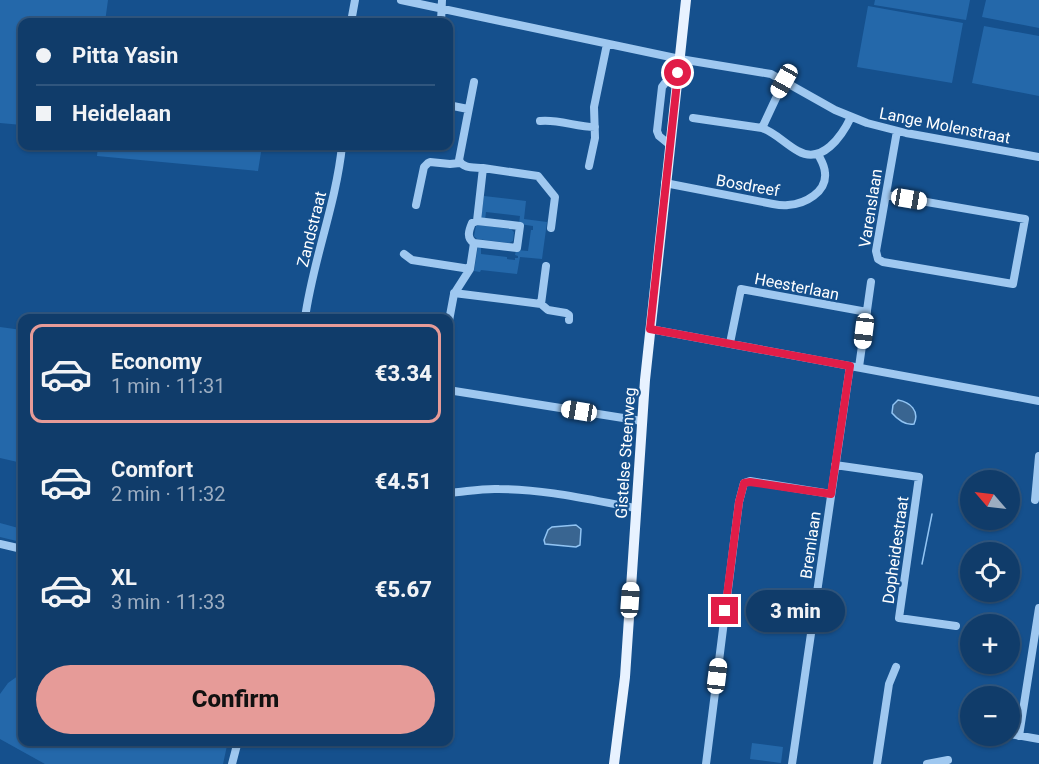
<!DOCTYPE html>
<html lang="en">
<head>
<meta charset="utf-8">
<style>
  :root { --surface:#103c6a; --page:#1e4772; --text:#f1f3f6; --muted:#9cadc1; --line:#30567e; --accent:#e69b98 }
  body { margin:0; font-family:Roboto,sans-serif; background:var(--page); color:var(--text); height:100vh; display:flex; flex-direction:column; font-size:22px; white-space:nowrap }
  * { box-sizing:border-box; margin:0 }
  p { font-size:20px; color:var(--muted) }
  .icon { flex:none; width:33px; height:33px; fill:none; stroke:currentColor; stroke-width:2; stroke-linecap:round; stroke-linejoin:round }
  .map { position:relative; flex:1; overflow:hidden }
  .drawer { position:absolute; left:18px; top:314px; width:435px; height:432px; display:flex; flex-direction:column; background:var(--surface); border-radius:12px; box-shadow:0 2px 4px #0004,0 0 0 2px var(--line) }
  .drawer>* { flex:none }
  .top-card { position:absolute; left:18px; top:18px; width:435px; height:132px; border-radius:12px; box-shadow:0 2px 4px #0004,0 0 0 2px var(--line); display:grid; align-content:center; height:132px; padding:0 18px; background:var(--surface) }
  .needle { width:39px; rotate:298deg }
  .tools { position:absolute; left:960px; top:470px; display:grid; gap:12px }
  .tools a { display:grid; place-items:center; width:60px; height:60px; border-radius:50%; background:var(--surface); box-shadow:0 2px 4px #0004,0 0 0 2px var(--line); font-size:30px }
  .end { position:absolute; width:27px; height:27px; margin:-14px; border:8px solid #e11d48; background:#fff; box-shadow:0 0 0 3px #fff }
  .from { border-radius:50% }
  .bubble { position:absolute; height:42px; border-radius:21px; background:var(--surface); box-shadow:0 2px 4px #0004,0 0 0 2px var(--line); font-size:20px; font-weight:800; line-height:42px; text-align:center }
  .car { position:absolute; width:18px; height:36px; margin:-18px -9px; border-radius:8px; box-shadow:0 0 4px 2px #0007; background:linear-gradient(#fff 24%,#345 0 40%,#fff 0 76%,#345 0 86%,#fff 0) }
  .top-card b { display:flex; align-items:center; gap:21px; height:57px; font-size:22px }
  .top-card b+b { border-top:2px solid var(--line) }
  .top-card i { width:15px; height:15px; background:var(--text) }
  ul { padding:10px 0 0; list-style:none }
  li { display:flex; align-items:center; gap:18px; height:99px; margin:0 12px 9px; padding:0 6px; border:3px solid transparent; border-radius:12px }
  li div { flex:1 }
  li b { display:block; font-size:22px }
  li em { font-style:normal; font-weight:800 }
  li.active { border-color:var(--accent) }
  li>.icon { width:54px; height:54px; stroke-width:1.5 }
  .action { display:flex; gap:12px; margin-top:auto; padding:12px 18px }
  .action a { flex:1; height:69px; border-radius:36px; background:var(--accent); color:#111; font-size:24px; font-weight:800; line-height:69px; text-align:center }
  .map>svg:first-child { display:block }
</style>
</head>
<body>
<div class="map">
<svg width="1039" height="764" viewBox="0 0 1039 764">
  <rect width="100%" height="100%" fill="#15508d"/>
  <path fill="#2468aa" d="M 0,0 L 108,0 L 105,22 L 22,22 L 22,125 L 0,123 Z
    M 875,0 L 970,0 L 966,20 L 874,5 Z
    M 986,0 L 1039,0 L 1039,28 L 982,17 Z
    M 868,6 L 963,23 L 952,83 L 857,67 Z
    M 984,26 L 1039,36 L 1039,96 L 972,83 Z
    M 98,146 L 262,146 L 258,171 L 97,156 Z
    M 484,196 L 526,201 L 524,219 L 547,222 L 542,259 L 520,257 L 517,274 L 481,270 L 480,272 L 474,271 L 478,246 L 481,246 L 481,254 L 507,257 L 507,259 L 515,260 L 515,258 L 518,258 L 518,256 L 515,255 L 516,250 L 528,251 L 531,230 L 533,230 L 533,226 L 519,224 L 520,216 L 486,212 L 485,220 L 481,219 Z
    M 479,225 L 511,229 L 514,232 L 513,241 L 509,243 L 477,239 L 474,236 L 476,226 Z
    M 0,327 L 22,330 L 22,463 L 0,458 Z
    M 0,523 L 22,529 L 21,542 L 0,537 Z
    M 22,673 L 22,741 L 228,741 L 223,764 L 45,764 L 0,739 L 0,694 L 8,683 Z
    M 752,743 L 783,747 L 781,763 L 750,759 Z"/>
  <path fill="#396591" stroke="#91c4f3" stroke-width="1.5" d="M 898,400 C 910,402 920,411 914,424 C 906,426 897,419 892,413 L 893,405 Z
    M 576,525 L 581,529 L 580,545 L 576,547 L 545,544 L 544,540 L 548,530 L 552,527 Z"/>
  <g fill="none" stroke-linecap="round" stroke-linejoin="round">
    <path stroke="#91c4f3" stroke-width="1.5" d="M 922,564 L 932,514"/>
    <path stroke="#9fc8f0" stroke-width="8" d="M 401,0 L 680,59 L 771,74 L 835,110 L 867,123 L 906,133 L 1039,157
      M 351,22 L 355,0
      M 441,22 L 442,0
      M 448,105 L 468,109
      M 693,118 L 762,128 C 776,133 785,144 798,151 C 822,165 842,136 851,117
      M 540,121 C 559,119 576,127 595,127
      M 762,128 L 784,81
      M 670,145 L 659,136 L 657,131 L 662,87 L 665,83 L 677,77
      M 589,166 L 595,138 L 594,107 L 607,44
      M 483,168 L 538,176 L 555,197 L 551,228
      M 665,183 L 773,204 C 778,205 783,206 788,205 C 805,204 827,192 825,173 C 825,166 821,160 818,154
      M 886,195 L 1025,219 L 1013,284 L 883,262 L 878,259 L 876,251 L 897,131
      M 416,205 L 424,167 L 428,163 L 430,162 L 450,164 L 460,163
      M 474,243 L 517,248 L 520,226 L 477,221
      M 404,254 L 412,260 L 470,269
      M 454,293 L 541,304 L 548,310 L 566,313 L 569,315 L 569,320
      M 541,304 L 546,266
      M 305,318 C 313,260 336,204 342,146
      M 448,326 L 454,294 L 470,269 L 474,243 C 466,238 469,230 472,223 L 477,221 L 483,168 C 474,167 463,169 459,160 L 474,82
      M 650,329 L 1039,401
      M 730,343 L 741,289 L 867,312
      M 859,367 L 871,282
      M 448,390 L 642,421
      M 835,465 L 919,477 L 899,618 L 956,626
      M 448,493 C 465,492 482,488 499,489 C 545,489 591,500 636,508
      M 1035,500 L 1039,456
      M 0,544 L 22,549
      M 1010,734 L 1039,739
      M 1019,736 L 1039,608
      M 232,764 L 238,741
      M 706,764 L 739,502 L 744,483 L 750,481 L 831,494
      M 792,764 L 850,366
      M 877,764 L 889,684 L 896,667
      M 927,764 L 948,760"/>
    <path stroke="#e8f2ff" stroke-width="10" d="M 614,764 L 625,677 L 645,380 L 686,0"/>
  </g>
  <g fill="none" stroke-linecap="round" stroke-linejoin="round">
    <path stroke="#e11d48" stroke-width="8" d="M 678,73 L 650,329 L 850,366 L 831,494 L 750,482 L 744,483 L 739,502 L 725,611"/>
  </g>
  <g text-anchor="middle" stroke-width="4.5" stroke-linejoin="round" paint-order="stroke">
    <g font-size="16" fill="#fff" stroke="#15508d">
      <text transform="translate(945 125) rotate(11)" y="6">Lange Molenstraat</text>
      <text transform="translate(748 185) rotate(10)" y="6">Bosdreef</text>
      <text transform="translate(870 208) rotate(-81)" y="6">Varenslaan</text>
      <text transform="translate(311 229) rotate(-76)" y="6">Zandstraat</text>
      <text transform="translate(797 286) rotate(11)" y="6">Heesterlaan</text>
      <text transform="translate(625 453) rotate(-86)" y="6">Gistelse Steenweg</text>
      <text transform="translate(810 545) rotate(-82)" y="6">Bremlaan</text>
      <text transform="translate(895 550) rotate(-82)" y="6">Dopheidestraat</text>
    </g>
  </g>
</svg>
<div class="tools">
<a><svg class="needle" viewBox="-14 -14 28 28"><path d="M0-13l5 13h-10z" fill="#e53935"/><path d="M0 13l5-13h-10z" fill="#9cadc1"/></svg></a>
<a><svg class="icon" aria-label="locate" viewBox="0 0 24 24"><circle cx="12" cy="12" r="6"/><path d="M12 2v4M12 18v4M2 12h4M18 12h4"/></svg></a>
<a>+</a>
<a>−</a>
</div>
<i class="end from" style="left:678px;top:73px"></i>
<i class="end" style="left:725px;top:611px"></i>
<div class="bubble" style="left:746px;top:590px;width:99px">3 min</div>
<i class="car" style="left:784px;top:81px;rotate:209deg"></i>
<i class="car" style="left:909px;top:199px;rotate:100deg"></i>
<i class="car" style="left:864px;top:331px;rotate:187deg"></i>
<i class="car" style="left:579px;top:411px;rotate:279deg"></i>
<i class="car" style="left:630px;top:600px;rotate:4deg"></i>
<i class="car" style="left:717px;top:676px;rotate:7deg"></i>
<div class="top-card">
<b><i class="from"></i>Pitta Yasin</b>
<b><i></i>Heidelaan</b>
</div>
<section class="drawer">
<ul>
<li class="active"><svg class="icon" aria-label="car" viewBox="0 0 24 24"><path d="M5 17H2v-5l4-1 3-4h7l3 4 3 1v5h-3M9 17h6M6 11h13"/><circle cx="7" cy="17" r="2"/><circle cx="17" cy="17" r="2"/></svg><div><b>Economy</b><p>1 min · 11:31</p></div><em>€3.34</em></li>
<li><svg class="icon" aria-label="car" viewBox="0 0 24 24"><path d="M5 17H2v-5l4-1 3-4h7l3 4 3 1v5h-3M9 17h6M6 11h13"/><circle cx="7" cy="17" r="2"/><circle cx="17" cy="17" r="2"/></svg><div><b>Comfort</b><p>2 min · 11:32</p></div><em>€4.51</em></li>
<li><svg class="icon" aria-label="car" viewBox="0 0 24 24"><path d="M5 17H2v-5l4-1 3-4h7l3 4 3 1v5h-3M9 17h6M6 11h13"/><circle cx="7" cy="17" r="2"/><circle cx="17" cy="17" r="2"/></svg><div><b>XL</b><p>3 min · 11:33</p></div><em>€5.67</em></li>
</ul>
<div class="action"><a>Confirm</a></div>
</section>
</div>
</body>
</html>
